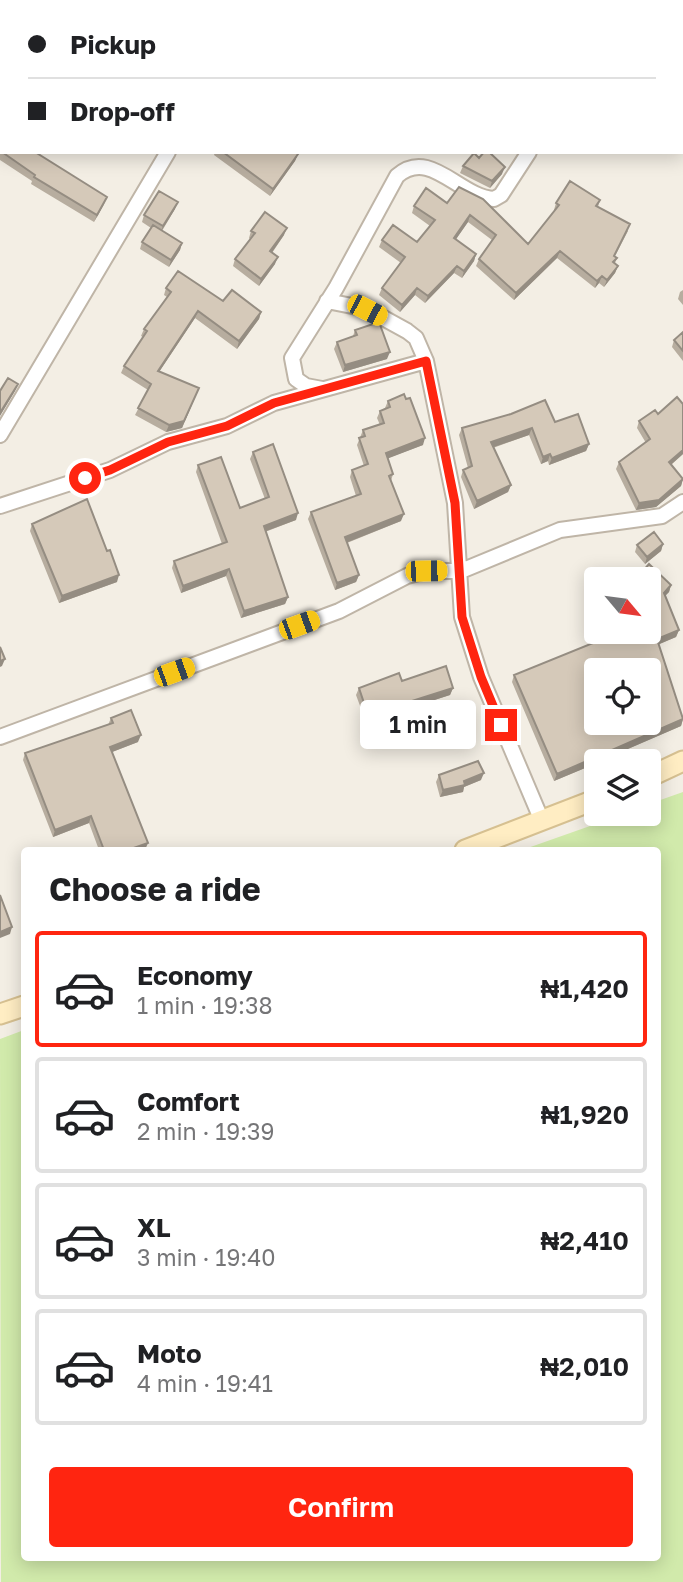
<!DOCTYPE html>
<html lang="en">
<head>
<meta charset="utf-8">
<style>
  :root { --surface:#fff; --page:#f2f2f2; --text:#202124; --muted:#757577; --line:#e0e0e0; --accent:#ff2510 }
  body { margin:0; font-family:"Golos Text",sans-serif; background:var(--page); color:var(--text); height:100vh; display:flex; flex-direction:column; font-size:26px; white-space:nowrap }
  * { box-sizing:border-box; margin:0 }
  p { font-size:23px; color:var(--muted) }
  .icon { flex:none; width:38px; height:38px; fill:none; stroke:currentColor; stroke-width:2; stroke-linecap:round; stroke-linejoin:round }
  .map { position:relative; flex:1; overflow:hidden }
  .side { position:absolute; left:21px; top:847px; width:640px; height:714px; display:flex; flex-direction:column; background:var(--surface); border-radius:7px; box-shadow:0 4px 18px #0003 }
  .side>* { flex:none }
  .top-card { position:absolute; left:0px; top:0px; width:684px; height:154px; box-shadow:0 4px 18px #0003; display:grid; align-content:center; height:154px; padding:0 28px; background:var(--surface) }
  .needle { width:46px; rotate:119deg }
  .fabs { position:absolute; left:584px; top:567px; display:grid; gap:14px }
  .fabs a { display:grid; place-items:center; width:77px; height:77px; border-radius:7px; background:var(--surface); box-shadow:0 4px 18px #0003; font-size:35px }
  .end { position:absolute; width:32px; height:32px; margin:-16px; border:9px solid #ff2510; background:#fff; box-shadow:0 0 0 4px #fff }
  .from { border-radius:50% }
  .bubble { position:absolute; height:49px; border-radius:7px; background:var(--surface); box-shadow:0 4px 18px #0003; font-size:23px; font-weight:600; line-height:49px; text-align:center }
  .car { position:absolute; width:21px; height:42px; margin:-21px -10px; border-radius:9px; box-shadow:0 0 5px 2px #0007; background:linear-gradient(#f5c518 24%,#345 0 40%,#f5c518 0 76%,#345 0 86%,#f5c518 0) }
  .top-card b { display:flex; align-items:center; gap:24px; height:66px; font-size:26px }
  .top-card b+b { border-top:2px solid var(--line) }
  .top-card i { width:18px; height:18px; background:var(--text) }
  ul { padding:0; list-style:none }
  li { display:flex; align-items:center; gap:21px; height:116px; margin:0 14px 10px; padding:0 14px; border:4px solid var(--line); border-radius:7px }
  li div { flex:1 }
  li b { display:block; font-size:26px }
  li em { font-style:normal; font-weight:600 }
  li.selected { border-color:var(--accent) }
  li>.icon { width:63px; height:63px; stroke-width:1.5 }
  h2 { padding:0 28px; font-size:32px; line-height:84px }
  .cta { display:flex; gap:14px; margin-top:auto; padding:14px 28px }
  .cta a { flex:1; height:80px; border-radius:7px; background:var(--accent); color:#fff; font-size:28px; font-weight:600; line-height:80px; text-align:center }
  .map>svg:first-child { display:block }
</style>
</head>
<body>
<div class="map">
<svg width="683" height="1582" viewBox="0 0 683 1582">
  <rect width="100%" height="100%" fill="#f3eee4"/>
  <path fill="#d1eaab" d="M 683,792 L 683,1582 L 1,1582 L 0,1039 L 24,1030 L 24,1558 L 658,1558 L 658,850 L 522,850 L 624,814 L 649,814 L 649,804 Z"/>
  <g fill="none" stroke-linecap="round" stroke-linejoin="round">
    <g stroke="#bfb5a7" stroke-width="18">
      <path id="street" d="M 555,0 L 557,2
        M 254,2 L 255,0
        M 649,2 L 651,0
        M 0,8 L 2,5
        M 327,301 L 367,309 L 407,331 L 416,338 L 426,361 L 455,503 L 462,617 L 481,677 L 542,821
        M 322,389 L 306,386 L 296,379 L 292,358 L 336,288 L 397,176 C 430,147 459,197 494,199 L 501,195 L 529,152
        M 0,435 L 168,152
        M 0,506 L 110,470 L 168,442 L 227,426 L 274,403 L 426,361
        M 0,737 L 339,611 L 407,576 L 426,571 L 461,571 L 560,530 L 662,516 L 683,502"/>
    </g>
    <g stroke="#d6c091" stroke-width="23">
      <path id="secondary" d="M 649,777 L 683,761
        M 465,850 L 597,799
        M 0,1014 L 24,1006"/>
    </g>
    <use href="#street" stroke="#fff" stroke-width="14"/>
    <use href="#secondary" stroke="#ffedc3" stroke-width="19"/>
  </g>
  <path fill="#b7ad9f" d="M 101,0 L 173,0 L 172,2 L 104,2 Z
    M 0,130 L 104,204 L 94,222 L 31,184 L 32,181 L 0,160 Z
    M 215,152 L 295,152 L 298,154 L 295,161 L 270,196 L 214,155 Z
    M 479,158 L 502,174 L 490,188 L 460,173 L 463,166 Z
    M 600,200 L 598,207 L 628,231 L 615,256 L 617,258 L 615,263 L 618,266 L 615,273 L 604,287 L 599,283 L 595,288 L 557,258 L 514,300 L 476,266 L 479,259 L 492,240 L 468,222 L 456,239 L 476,254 L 474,261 L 462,278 L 454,273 L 425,303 L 415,295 L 400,312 L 379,295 L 382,288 L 401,263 L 379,247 L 382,240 L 417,242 L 430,226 L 412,213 L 414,206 L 447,203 L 528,244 L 555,211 L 554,210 L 556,203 Z
    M 175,209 L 162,231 L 182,243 L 180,250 L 169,267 L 140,249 L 142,242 L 151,228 L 142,222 L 144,215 Z
    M 251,231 L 284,235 L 272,253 L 275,264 L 259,286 L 233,266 L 235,259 L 250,239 L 249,238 Z
    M 166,288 L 223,301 L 261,312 L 259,319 L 237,349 L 195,318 L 159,372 L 199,388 L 182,428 L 166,432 L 135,415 L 148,390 L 121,373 L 124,366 L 143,337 L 141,336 L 144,329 L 167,297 L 164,295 Z
    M 683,290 L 683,305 L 678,299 L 680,292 Z
    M 355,330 L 387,359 L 343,372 L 334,349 L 337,342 L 353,336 Z
    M 683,332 L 683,361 L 672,347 L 674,340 Z
    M 388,401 L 423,445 L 388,458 L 393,474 L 391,481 L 401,521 L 347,543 L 359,575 L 356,582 L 335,590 L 308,519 L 311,512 L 356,496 L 350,477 L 352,470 L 364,466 L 357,445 L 363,430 L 380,425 L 377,418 L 380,411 L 385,408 Z
    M 683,404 L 683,454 L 671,465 L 683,479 L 681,486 L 656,507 L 636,510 L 616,469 L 619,462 L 646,443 L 637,428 L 639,421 Z
    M 555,422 L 589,444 L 586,451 L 549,465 L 548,461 L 541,464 L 529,435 L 493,448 L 511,485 L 508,492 L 474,509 L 461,477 L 463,470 L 468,468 L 459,435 L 462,428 Z
    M 253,452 L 296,520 L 265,532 L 288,597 L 285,604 L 241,618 L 226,576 L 181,593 L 172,568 L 174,561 L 222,544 L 196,472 L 198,465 L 240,508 L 265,499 L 250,459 Z
    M 32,524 L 107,551 L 117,582 L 59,603 L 30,531 Z
    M 663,544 L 661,551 L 645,564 L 635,552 L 637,545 Z
    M 649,579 L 671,585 L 669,592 L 665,596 L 679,630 L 676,637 L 659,644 L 683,719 L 681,726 L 600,761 L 597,761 L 597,763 L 554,781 L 512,682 L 514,675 L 599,641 L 587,613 L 590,606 L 597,603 L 597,632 L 649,632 Z
    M 402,681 L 453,688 L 450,695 L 366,722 L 356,695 L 359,688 Z
    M 111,718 L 138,742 L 112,752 L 146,850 L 99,850 L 89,823 L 53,837 L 23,760 L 25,753 L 108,725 Z
    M 439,775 L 481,780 L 464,787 L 463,792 L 440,797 L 436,782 Z"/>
  <path fill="#958d82" d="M 298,154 L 295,161 L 270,196 L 273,189 Z
    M 505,167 L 502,174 L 490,188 L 492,181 Z
    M 107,197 L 104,204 L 94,222 L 97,215 Z
    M 178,202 L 175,209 L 160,233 L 163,226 Z
    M 470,215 L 468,222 L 452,245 L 454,238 Z
    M 287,228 L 284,235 L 268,258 L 270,251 Z
    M 182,243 L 180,250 L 169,267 L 171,260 Z
    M 560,251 L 557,258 L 514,300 L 516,293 Z
    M 476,254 L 474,261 L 462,278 L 464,271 Z
    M 278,257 L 275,264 L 259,286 L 261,279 Z
    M 457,266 L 454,273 L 425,303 L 428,296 Z
    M 618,266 L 615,273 L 604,287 L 607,280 Z
    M 602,276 L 599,283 L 595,288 L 597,281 Z
    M 417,288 L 415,295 L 400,312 L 402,305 Z
    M 198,311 L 195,318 L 155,378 L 158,371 Z
    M 261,312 L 259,319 L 237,349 L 239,341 Z
    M 390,352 L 387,359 L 343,372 L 345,365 Z
    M 18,384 L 15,391 L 0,416 L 0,413 Z
    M 199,388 L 182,428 L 166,432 L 169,425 Z
    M 532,428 L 529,435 L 488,449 L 491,442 Z
    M 425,438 L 423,445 L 384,460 L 386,453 Z
    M 589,444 L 586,451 L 549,465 L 552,458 Z
    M 683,450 L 683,454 L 666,469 L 669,462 Z
    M 550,454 L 548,461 L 541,464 L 543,457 Z
    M 683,479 L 681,486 L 656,507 L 636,510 L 639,503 Z
    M 511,485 L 508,492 L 474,509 L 477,501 Z
    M 298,513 L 296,520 L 261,533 L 264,526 Z
    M 404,514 L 401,521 L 343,544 L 345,537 Z
    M 663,544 L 661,551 L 645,564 L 647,557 Z
    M 229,569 L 226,576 L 181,593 L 183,586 Z
    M 119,575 L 117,582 L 59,603 L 62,596 Z
    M 359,575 L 356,582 L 335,590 L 337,583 Z
    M 671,585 L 669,592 L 661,600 L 664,593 Z
    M 288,597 L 285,604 L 241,618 L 244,611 Z
    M 679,630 L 676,637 L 655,646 L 657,639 Z
    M 5,659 L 2,666 L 0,667 L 0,661 Z
    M 453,688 L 450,695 L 366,722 L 368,715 Z
    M 683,719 L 681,726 L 600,761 L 597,761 L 597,763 L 554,781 L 557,774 Z
    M 141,735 L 138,742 L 107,754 L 110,747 Z
    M 484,773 L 481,780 L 464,787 L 463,792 L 440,797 L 443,790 Z
    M 91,816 L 89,823 L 53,837 L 55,830 Z
    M 148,843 L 145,850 L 128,850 Z
    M 12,927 L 10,934 L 0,938 L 0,932 Z"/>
  <path fill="#d5c9b9" stroke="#958d82" stroke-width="2" fill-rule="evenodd" d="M 116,0 L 171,0 L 170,2 L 119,2 Z
    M 412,0 L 451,0 L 453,2 L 411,2 Z
    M 0,130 L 2,131 L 2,152 L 0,151 Z
    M 2,152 L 35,152 L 107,197 L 97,215 L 34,177 L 35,175 Z
    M 223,152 L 295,152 L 298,154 L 273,189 Z
    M 484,152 L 489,152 L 505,167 L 492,181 L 463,166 L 474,153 L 479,158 Z
    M 570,181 L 600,200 L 596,206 L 630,224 L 614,256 L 617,258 L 613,262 L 618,266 L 607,280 L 602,276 L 597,281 L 560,251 L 516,293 L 479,259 L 496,235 L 470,215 L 454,238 L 476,254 L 464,271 L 457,266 L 428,296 L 417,288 L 402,305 L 382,288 L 405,257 L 382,240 L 393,225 L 417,242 L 435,220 L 414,206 L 426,188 L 447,203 L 459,187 L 483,199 L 528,244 L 559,205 L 556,203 Z
    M 159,191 L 178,202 L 163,226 L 144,215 Z
    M 265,212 L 287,228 L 270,251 L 278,257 L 261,279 L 235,259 L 255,233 L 251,231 Z
    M 153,225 L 182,243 L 171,260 L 142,242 Z
    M 178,271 L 223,301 L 232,290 L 261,312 L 239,341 L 198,311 L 158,371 L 199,388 L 184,421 L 169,425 L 138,408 L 151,384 L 124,366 L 147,331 L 144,329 L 171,292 L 166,288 Z
    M 379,322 L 390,352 L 345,365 L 337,342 L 357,335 L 355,330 Z
    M 683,332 L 683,351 L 674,340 Z
    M 8,378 L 18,384 L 0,413 L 0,391 Z
    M 404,394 L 406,399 L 410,398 L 425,438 L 386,453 L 393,474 L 389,476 L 404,514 L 345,537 L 359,575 L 337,583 L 311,512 L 361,494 L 352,470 L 368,464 L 359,438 L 365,436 L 363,430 L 384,423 L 380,411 L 390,407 L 388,401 Z
    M 677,397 L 683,404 L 683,450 L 669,462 L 683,479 L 659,500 L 639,503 L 619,462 L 650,439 L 639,421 L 655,410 L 658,414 Z
    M 545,400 L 555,422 L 578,414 L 589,444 L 552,458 L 550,454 L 543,457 L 532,428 L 491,442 L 511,485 L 477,501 L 463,470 L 472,466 L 462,428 L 511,414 Z
    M 273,444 L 298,513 L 264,526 L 288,597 L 244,611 L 229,569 L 183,586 L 174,561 L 227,542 L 198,465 L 221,457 L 240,508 L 269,497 L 253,452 Z
    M 87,499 L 107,551 L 110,550 L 119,575 L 62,596 L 32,524 Z
    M 654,532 L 663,544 L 647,557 L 637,545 Z
    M 649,564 L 671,585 L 664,593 L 679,630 L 657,639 L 683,719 L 557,774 L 514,675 L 603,639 L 600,632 L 649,632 L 649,579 L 636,579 ZM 597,670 L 649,670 L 649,723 L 597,723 Z
    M 597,603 L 597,623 L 590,606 Z
    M 0,647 L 5,659 L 0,661 Z
    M 446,666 L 453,688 L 368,715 L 359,688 L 399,673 L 402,681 Z
    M 131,710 L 141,735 L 110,747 L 148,843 L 128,850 L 104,850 L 91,816 L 55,830 L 25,753 L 113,723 L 111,718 Z
    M 478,761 L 484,773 L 464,781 L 465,785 L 443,790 L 439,775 Z
    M 0,895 L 12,927 L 0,932 Z"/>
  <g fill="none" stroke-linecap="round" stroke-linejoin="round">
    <path stroke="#ff2510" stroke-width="9" d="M 85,478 L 110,470 L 168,442 L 227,426 L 274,403 L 426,361 L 455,503 L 462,617 L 481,677 L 501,725"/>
  </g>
</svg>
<div class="fabs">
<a><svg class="needle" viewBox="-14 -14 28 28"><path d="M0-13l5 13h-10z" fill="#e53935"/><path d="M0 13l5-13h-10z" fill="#757577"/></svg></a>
<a><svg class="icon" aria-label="locate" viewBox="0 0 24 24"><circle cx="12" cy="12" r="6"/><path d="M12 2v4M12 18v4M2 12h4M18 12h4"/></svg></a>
<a><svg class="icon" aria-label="layers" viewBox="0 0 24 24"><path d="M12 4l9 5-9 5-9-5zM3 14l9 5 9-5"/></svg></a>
</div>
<i class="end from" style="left:85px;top:478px"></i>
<i class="end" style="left:501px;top:725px"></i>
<div class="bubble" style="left:360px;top:700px;width:116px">1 min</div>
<i class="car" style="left:367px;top:310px;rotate:117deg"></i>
<i class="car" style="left:426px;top:571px;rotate:89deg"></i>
<i class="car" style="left:299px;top:625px;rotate:70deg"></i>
<i class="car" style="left:174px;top:672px;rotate:70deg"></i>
<div class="top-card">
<b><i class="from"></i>Pickup</b>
<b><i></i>Drop-off</b>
</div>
<section class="side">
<h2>Choose a ride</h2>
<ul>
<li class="selected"><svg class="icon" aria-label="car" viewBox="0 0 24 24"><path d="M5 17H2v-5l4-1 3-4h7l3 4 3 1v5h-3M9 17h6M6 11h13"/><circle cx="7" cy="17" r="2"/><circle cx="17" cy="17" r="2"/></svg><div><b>Economy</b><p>1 min · 19:38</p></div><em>₦1,420</em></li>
<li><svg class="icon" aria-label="car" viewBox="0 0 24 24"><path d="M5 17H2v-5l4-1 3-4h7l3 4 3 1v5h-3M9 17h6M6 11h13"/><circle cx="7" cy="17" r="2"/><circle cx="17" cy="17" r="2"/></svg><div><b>Comfort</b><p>2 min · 19:39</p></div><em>₦1,920</em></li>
<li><svg class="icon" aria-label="car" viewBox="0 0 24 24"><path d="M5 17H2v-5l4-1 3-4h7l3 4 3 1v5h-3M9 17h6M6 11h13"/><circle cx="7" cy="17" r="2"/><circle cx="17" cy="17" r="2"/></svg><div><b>XL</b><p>3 min · 19:40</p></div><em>₦2,410</em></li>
<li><svg class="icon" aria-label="car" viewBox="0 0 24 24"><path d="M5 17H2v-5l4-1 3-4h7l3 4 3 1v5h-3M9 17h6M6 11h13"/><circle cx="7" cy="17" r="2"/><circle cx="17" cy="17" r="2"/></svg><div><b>Moto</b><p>4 min · 19:41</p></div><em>₦2,010</em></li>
</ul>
<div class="cta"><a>Confirm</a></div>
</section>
</div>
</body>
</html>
